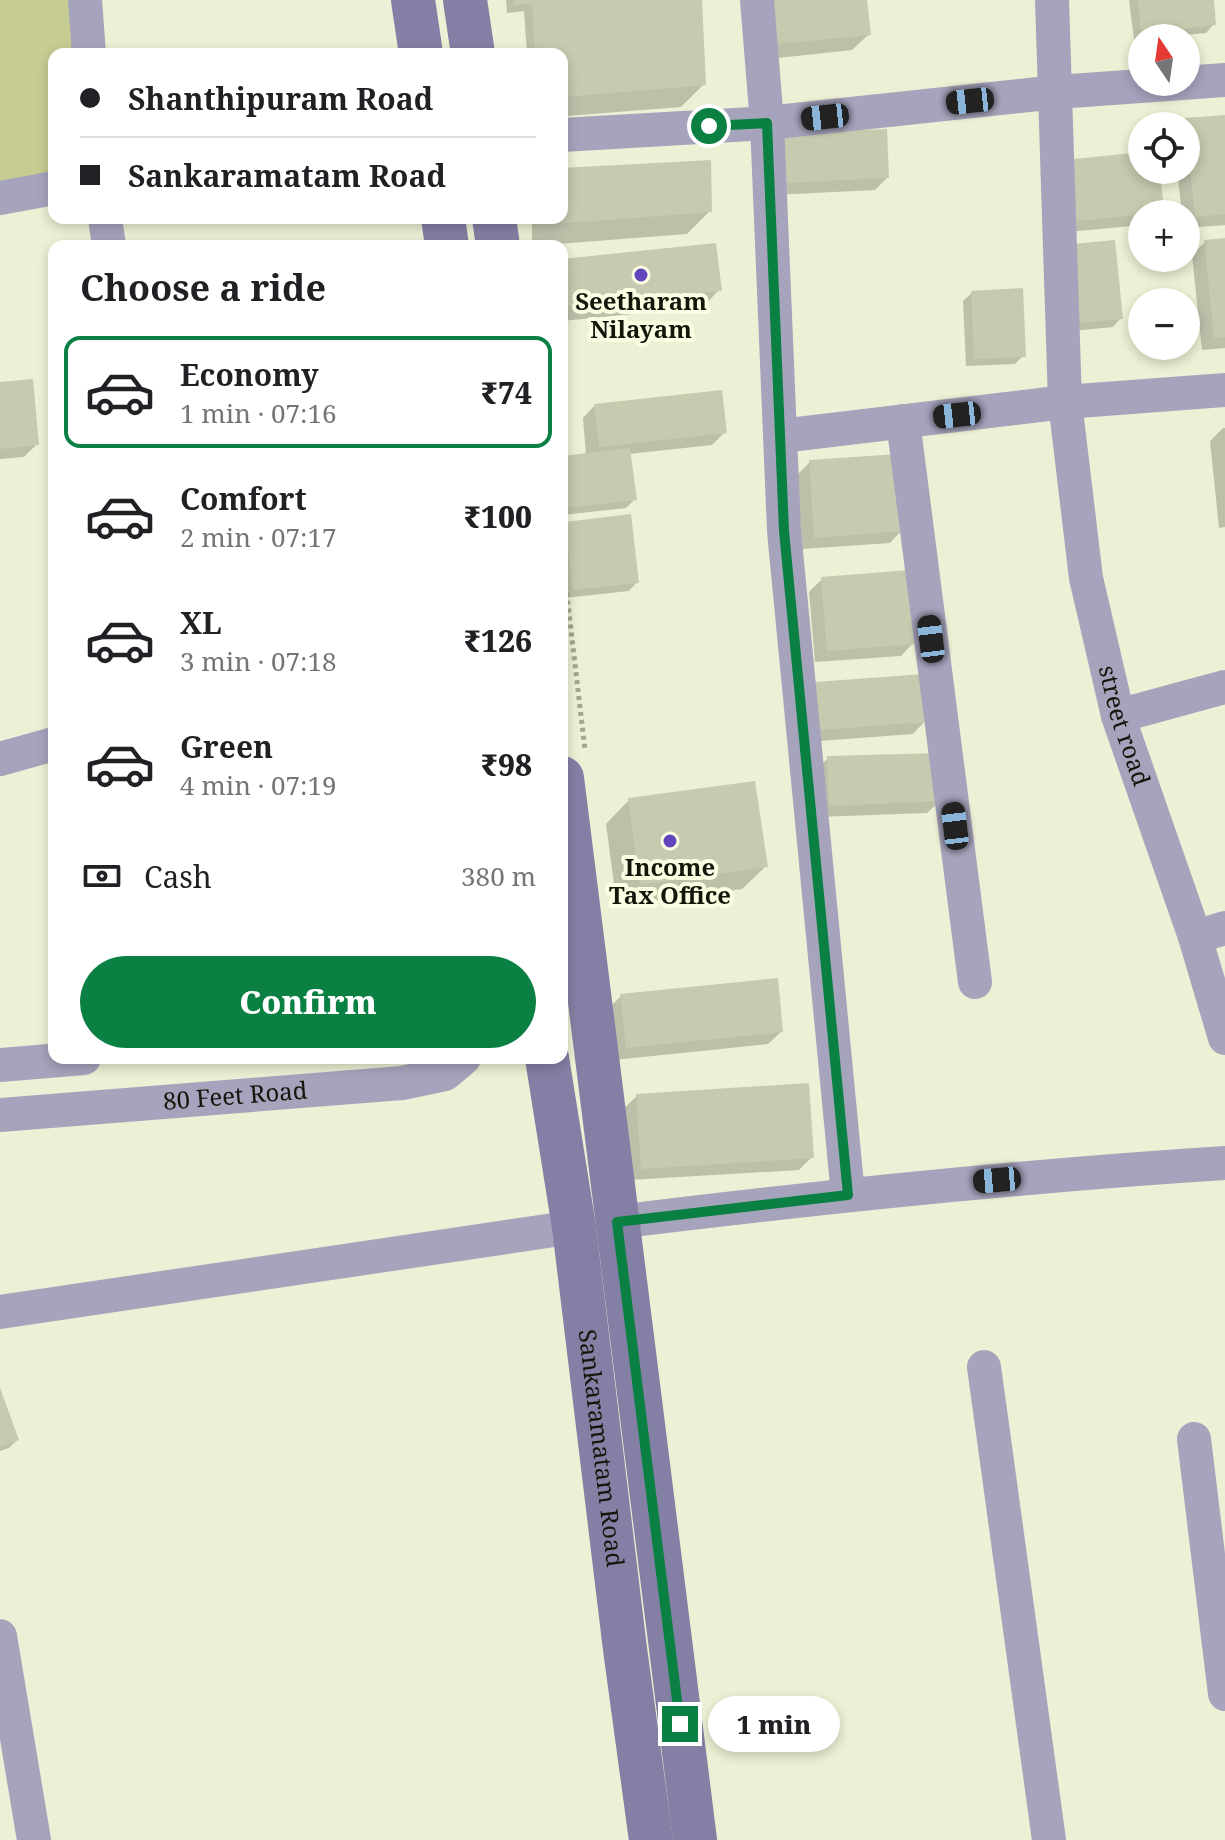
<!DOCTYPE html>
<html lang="en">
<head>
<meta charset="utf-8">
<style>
  :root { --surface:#fff; --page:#f2f2f2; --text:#202124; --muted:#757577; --line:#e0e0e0; --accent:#0b8043 }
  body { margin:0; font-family:"Noto Serif",serif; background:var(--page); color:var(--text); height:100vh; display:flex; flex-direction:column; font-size:30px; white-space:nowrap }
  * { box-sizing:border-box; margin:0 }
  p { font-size:26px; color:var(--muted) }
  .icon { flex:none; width:44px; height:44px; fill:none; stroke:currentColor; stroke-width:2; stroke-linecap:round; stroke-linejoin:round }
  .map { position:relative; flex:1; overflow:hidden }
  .drawer { position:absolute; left:48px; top:240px; width:520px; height:824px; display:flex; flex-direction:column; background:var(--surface); border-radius:16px; box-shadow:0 4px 12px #0003 }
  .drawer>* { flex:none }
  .top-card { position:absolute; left:48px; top:48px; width:520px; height:176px; border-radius:16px; box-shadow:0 4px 12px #0003; display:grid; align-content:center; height:176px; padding:0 32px; background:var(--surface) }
  .needle { width:52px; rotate:347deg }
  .buttons { position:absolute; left:1128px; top:24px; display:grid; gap:16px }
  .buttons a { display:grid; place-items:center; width:72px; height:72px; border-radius:50%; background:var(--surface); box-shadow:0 4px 12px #0003; font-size:40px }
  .end { position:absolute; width:36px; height:36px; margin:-18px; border:10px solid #0b8043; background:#fff; box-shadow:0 0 0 4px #fff }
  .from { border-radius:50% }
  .bubble { position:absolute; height:56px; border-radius:28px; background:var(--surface); box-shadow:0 4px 12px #0003; font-size:26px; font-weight:800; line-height:56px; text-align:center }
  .car { position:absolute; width:24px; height:48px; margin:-24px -12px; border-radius:10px; box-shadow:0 0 6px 2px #0007; background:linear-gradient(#222 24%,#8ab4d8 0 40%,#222 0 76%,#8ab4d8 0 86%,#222 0) }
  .top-card b { display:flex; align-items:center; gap:28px; height:76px; font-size:30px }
  .top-card b+b { border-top:2px solid var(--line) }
  .top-card i { width:20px; height:20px; background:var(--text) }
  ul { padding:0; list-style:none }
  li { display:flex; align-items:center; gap:24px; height:112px; margin:0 16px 12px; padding:0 16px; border:4px solid transparent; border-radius:16px }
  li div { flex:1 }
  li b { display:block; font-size:30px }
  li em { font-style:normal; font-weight:800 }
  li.selected { border-color:var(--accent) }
  li>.icon { width:72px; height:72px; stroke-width:1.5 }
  h2 { padding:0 32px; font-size:36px; line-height:96px }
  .pay { display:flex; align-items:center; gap:20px; height:88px; padding:0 32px; font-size:30px }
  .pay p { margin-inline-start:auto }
  .button { display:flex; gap:16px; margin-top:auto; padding:16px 32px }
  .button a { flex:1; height:92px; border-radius:48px; background:var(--accent); color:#fff; font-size:32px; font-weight:800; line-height:92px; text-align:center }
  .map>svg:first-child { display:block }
</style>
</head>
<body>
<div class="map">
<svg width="1225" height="1840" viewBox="0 0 1225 1840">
  <rect width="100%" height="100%" fill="#edf0d4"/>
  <path fill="#c7cc93" d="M 0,0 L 85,0 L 89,54 L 54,54 L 54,188 L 0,198 Z"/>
  <path fill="#0003" d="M 506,0 L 699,0 L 704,84 L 681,107 L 567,116 L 567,103 L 562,103 L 562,54 L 527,54 L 524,11 L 507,13 Z
    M 745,0 L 865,0 L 869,34 L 852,50 L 751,61 Z
    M 1129,0 L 1212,0 L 1214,24 L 1206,33 L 1134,40 Z
    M 1225,117 L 1225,225 L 1186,228 L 1186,214 L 1182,214 L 1177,170 L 1186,170 L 1186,126 L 1181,126 L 1186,120 Z
    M 769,148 L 887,178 L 875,190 L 772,195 Z
    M 1142,154 L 1142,170 L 1158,170 L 1162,212 L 1160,214 L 1142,214 L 1142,225 L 1058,233 Z
    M 562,170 L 710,211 L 687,234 L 532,246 L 532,218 L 562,218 Z
    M 1225,240 L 1225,348 L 1202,350 L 1192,255 L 1205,242 Z
    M 1073,246 L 1121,318 L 1113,327 L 1073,331 Z
    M 562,261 L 719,290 L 703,307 L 562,321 Z
    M 972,293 L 1023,356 L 1015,364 L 966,366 L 963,301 Z
    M 0,384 L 37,444 L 24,457 L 0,459 Z
    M 595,405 L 725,432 L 712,445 L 629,454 L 634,500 L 626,508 L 562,515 L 562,458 L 586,455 L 583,418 Z
    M 1223,428 L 1225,428 L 1225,527 L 1219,528 L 1210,441 Z
    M 810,462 L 902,530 L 890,543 L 802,549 L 797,475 Z
    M 566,524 L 637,582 L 629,591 L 565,598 L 562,528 Z
    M 822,579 L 913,643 L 901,656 L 815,662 L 809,592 Z
    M 803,697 L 925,721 L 913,734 L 806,742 Z
    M 828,758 L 940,801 L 927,813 L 817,817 L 815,771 Z
    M 629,800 L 766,866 L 742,889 L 617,907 L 606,824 Z
    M 621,996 L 781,1032 L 768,1044 L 614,1060 L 609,1008 Z
    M 637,1096 L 812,1157 L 799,1170 L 629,1180 L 624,1108 Z
    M 0,1393 L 17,1440 L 9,1448 L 0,1451 Z"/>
  <path fill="#c7caaf" d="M 514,0 L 702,0 L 706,85 L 562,97 L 562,54 L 535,54 L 532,4 L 514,5 Z
    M 762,0 L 867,0 L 871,35 L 767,45 Z
    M 1138,0 L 1214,0 L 1216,25 L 1141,33 Z
    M 1225,115 L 1225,214 L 1195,217 L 1185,118 Z
    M 887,129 L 889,178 L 784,183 L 781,133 Z
    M 1142,152 L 1142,170 L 1160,170 L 1164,212 L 1070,222 L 1065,160 Z
    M 711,160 L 712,212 L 554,224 L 554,218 L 562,218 L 562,168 Z
    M 1225,238 L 1225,337 L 1214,338 L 1204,240 Z
    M 1115,240 L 1123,319 L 1080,323 L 1072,244 Z
    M 716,243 L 722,291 L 562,307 L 562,259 Z
    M 1023,288 L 1026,357 L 974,359 L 971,291 Z
    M 33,379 L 39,445 L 0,449 L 0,382 Z
    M 722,390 L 727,433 L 599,447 L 594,404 Z
    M 630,448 L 637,500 L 562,508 L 562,456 Z
    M 898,454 L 904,531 L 814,538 L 809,460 Z
    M 631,514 L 639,583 L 573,590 L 565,522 Z
    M 910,570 L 915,644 L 827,651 L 821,577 Z
    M 924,674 L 927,722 L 818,730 L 815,682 Z
    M 940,753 L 942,801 L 829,806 L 827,756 Z
    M 755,781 L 768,867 L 640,885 L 628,798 Z
    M 778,978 L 783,1032 L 626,1048 L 620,994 Z
    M 809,1083 L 814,1158 L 641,1169 L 636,1094 Z
    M 0,1388 L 19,1440 L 0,1447 Z"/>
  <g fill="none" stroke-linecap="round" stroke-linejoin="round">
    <path stroke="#a3a690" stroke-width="5" stroke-dasharray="4 4" stroke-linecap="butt" d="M 562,553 L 585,750"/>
    <g stroke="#a6a4bd" stroke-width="34">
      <path d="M 85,0 L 89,54"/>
      <path d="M 757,0 L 767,123 L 784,531 L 848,1195"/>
      <path id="s1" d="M 1052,0 L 1065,402 L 1086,578 L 1118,716 L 1195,937 L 1225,1038"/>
      <path d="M 562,135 L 767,123 L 1057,92 L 1225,80"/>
      <path d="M 0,198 L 54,188"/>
      <path d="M 105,218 L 109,246"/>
      <path d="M 903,421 L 975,982"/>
      <path d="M 781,436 L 1065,402 L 1225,390"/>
      <path d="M 1118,716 L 1225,687"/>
      <path d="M 0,759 L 54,744"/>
      <path d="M 1195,937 L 1225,928"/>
      <path d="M 0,1065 L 84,1058"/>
      <path id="s2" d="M 0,1115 L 402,1083 L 445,1074 L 464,1058"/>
      <path d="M 617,1222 C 819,1197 1022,1176 1225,1163"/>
      <path d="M 0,1312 L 574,1227"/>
      <path d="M 984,1367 L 1049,1840"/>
      <path d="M 1194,1439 L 1225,1694"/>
      <path d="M 0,1636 L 34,1840"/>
    </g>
    <g stroke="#8480a5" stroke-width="44">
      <path d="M 413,0 L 421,54"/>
      <path d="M 465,0 L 473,54"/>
      <path d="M 443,218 L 447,246"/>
      <path d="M 494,218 L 498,246"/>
      <path d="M 562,778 L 695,1840"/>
      <path id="s3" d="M 547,1058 L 574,1227 L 625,1649 L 651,1840"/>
    </g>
  </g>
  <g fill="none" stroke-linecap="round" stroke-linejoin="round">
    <path stroke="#0b8043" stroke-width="10" d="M 680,1724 L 617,1222 L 848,1195 L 784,531 L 767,123 L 709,126"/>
  </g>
  <g fill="#6245bd" stroke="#fafde2" stroke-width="3">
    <circle cx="641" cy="275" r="8"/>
    <circle cx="670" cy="841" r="8"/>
  </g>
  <g text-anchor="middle" stroke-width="8" stroke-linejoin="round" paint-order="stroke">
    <g font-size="24" font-weight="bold" fill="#14150b" stroke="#fafde2">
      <text x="641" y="310">Seetharam<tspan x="641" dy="28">Nilayam</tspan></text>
      <text x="670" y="876">Income<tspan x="670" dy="28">Tax Office</tspan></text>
    </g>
    <g font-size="24" fill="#14150b" stroke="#fafde2">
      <text dy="8" stroke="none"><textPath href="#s1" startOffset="732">street road</textPath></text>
      <text dy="8" stroke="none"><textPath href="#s2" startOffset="236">80 Feet Road</textPath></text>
      <text dy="8" stroke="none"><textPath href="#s3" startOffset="394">Sankaramatam Road</textPath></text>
    </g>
  </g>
</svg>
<div class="buttons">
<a><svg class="needle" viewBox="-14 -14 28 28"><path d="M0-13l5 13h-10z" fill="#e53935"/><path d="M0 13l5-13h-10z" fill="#757577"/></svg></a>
<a><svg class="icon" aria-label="locate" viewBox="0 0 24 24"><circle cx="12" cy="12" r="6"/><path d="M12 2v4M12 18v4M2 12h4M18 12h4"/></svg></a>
<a>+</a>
<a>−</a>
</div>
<i class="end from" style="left:709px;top:126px"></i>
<i class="end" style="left:680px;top:1724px"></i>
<div class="bubble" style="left:708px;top:1696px;width:132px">1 min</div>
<i class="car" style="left:970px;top:101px;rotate:264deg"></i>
<i class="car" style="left:825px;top:117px;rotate:264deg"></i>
<i class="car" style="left:957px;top:415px;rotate:264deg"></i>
<i class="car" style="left:931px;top:639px;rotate:353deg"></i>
<i class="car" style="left:955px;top:826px;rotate:353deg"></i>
<i class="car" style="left:997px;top:1180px;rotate:265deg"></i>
<div class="top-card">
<b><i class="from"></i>Shanthipuram Road</b>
<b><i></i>Sankaramatam Road</b>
</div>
<section class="drawer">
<h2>Choose a ride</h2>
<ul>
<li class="selected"><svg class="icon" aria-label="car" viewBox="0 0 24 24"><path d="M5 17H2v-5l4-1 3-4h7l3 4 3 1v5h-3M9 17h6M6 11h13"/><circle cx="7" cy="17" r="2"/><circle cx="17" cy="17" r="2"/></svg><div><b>Economy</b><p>1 min · 07:16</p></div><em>₹74</em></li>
<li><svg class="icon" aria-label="car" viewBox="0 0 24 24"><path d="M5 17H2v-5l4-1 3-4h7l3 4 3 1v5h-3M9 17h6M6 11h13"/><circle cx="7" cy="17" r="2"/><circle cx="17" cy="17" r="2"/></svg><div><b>Comfort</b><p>2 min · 07:17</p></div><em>₹100</em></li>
<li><svg class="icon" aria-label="car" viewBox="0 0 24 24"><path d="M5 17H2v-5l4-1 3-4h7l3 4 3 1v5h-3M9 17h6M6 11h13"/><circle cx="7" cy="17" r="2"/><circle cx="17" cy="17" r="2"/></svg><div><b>XL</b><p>3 min · 07:18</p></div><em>₹126</em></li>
<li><svg class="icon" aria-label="car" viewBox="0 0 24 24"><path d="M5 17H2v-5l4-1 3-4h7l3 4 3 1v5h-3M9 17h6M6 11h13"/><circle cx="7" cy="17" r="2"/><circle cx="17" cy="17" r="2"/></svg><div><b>Green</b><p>4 min · 07:19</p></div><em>₹98</em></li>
</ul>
<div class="pay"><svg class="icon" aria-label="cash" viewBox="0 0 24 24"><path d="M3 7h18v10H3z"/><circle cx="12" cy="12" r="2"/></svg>Cash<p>380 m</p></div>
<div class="button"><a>Confirm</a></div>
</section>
</div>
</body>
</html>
